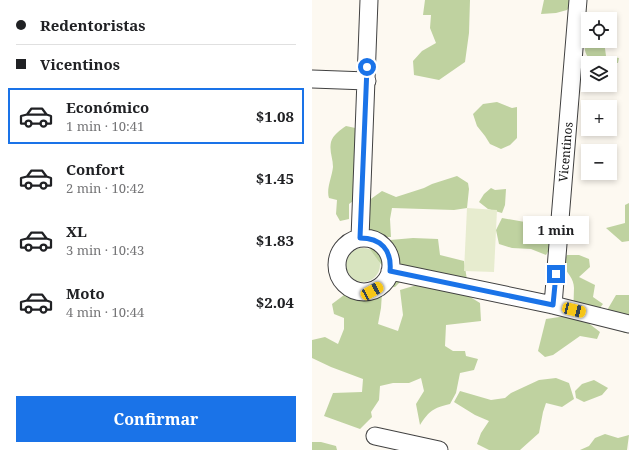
<!DOCTYPE html>
<html lang="es">
<head>
<meta charset="utf-8">
<style>
  :root { --surface:#fff; --page:#f2f2f2; --text:#202124; --muted:#757577; --line:#e0e0e0; --accent:#1a73e8 }
  body { margin:0; font-family:"Noto Serif",serif; background:var(--page); color:var(--text); height:100vh; display:flex; flex-direction:column; font-size:15px; white-space:nowrap }
  * { box-sizing:border-box; margin:0 }
  p { font-size:13px; color:var(--muted) }
  .icon { flex:none; width:22px; height:22px; fill:none; stroke:currentColor; stroke-width:2; stroke-linecap:round; stroke-linejoin:round }
  .map { position:relative; flex:1; overflow:hidden }
  .details { display:flex; flex-direction:column; background:var(--surface); width:312px }
  .details>* { flex:none }
  .hud { display:grid; align-content:center; height:88px; padding:0 16px; background:var(--surface) }
  .tools { position:absolute; left:269px; top:12px; display:grid; gap:8px }
  .tools a { display:grid; place-items:center; width:36px; height:36px; border-radius:0px; background:var(--surface); box-shadow:0 2px 6px #0003; font-size:20px }
  .end { position:absolute; width:18px; height:18px; margin:-9px; border:5px solid #1a73e8; background:#fff; box-shadow:0 0 0 2px #fff }
  .from { border-radius:50% }
  .bubble { position:absolute; height:28px; border-radius:0px; background:var(--surface); box-shadow:0 2px 6px #0003; font-size:13px; font-weight:700; line-height:28px; text-align:center }
  .car { position:absolute; width:12px; height:24px; margin:-12px -6px; border-radius:5px; box-shadow:0 0 3px 1px #0007; background:linear-gradient(#f5c518 24%,#345 0 40%,#f5c518 0 76%,#345 0 86%,#f5c518 0) }
  .hud b { display:flex; align-items:center; gap:14px; height:38px; font-size:15px }
  .hud b+b { border-top:1px solid var(--line) }
  .hud i { width:10px; height:10px; background:var(--text) }
  ul { padding:0; list-style:none }
  li { display:flex; align-items:center; gap:12px; height:56px; margin:0 8px 6px; padding:0 8px; border:2px solid transparent; border-radius:0px }
  li div { flex:1 }
  li b { display:block; font-size:15px }
  li em { font-style:normal; font-weight:700 }
  li.active { border-color:var(--accent) }
  li>.icon { width:36px; height:36px; stroke-width:1.5 }
  .cta { display:flex; gap:8px; margin-top:auto; padding:8px 16px }
  .cta a { flex:1; height:46px; border-radius:0px; background:var(--accent); color:#fff; font-size:16px; font-weight:700; line-height:46px; text-align:center }
  main { display:flex; flex:1; min-height:0 }
  .map>svg:first-child { display:block }
</style>
</head>
<body>
<main>
<section class="details">
<div class="hud">
<b><i class="from"></i>Redentoristas</b>
<b><i></i>Vicentinos</b>
</div>
<ul>
<li class="active"><svg class="icon" aria-label="car" viewBox="0 0 24 24"><path d="M5 17H2v-5l4-1 3-4h7l3 4 3 1v5h-3M9 17h6M6 11h13"/><circle cx="7" cy="17" r="2"/><circle cx="17" cy="17" r="2"/></svg><div><b>Económico</b><p>1 min · 10:41</p></div><em>$1.08</em></li>
<li><svg class="icon" aria-label="car" viewBox="0 0 24 24"><path d="M5 17H2v-5l4-1 3-4h7l3 4 3 1v5h-3M9 17h6M6 11h13"/><circle cx="7" cy="17" r="2"/><circle cx="17" cy="17" r="2"/></svg><div><b>Confort</b><p>2 min · 10:42</p></div><em>$1.45</em></li>
<li><svg class="icon" aria-label="car" viewBox="0 0 24 24"><path d="M5 17H2v-5l4-1 3-4h7l3 4 3 1v5h-3M9 17h6M6 11h13"/><circle cx="7" cy="17" r="2"/><circle cx="17" cy="17" r="2"/></svg><div><b>XL</b><p>3 min · 10:43</p></div><em>$1.83</em></li>
<li><svg class="icon" aria-label="car" viewBox="0 0 24 24"><path d="M5 17H2v-5l4-1 3-4h7l3 4 3 1v5h-3M9 17h6M6 11h13"/><circle cx="7" cy="17" r="2"/><circle cx="17" cy="17" r="2"/></svg><div><b>Moto</b><p>4 min · 10:44</p></div><em>$2.04</em></li>
</ul>
<div class="cta"><a>Confirmar</a></div>
</section>
<div class="map">
<svg width="317" height="450" viewBox="0 0 317 450">
  <rect width="100%" height="100%" fill="#fdf9f1"/>
  <path fill="#d8e4bf" d="M34 265a17 17 0 1 1 34 0a17 17 0 1 1-34 0Z"/>
  <path fill="#bfd2a0" d="M 113,0 L 158,0 L 157,33 L 153,62 L 127,80 L 102,75 L 101,61 L 110,51 L 124,43 L 118,28 L 119,15 L 111,15 Z
    M 232,0 L 261,0 L 261,1 L 255,10 L 244,13 L 229,14 Z
    M 275,32 L 276,41 L 292,41 L 294,56 L 307,58 L 306,63 L 281,63 C 270,52 272,46 275,32 Z
    M 185,102 L 200,108 L 205,107 L 205,138 L 198,145 L 189,149 L 178,144 L 173,136 L 165,126 L 161,114 L 171,104 Z
    M 34,126 L 48,129 L 47,197 L 37,204 L 37,219 L 28,221 L 24,214 L 25,200 L 17,198 C 14,189 20,177 21,167 C 21,158 17,151 19,142 C 21,135 28,130 34,126 Z
    M 145,176 L 156,183 L 157,189 L 155,208 L 142,210 L 80,208 L 78,219 L 79,237 L 66,237 L 48,231 L 56,201 L 70,191 L 84,197 L 112,188 L 120,184 Z
    M 179,188 L 183,190 L 194,189 L 193,205 L 190,213 L 176,209 L 167,202 L 172,194 Z
    M 317,203 L 317,241 L 310,242 L 294,228 L 313,223 L 313,205 Z
    M 190,218 L 213,222 L 221,218 L 236,219 L 242,227 L 240,245 L 234,255 L 219,249 L 200,248 L 187,244 L 184,230 Z
    M 101,238 L 126,239 L 128,255 L 152,261 L 155,280 L 150,292 L 168,303 L 169,321 L 134,325 L 133,346 L 141,351 L 153,351 L 154,356 L 166,359 L 162,370 L 148,373 L 144,393 L 138,404 C 121,408 117,411 108,425 L 104,404 L 112,391 L 109,378 L 97,383 L 81,383 L 68,386 L 67,400 L 59,412 L 60,417 L 48,429 L 12,416 L 21,393 L 50,392 L 51,379 L 19,367 L 0,358 L 0,340 L 13,337 L 26,344 L 32,329 L 32,318 L 22,314 L 20,304 L 36,292 L 59,295 L 70,293 L 69,308 L 66,324 L 86,331 L 91,315 L 88,290 L 108,284 L 95,275 L 83,287 L 71,288 L 71,267 L 55,245 L 78,240 Z
    M 255,255 L 267,255 L 277,259 L 278,267 L 267,277 L 283,285 L 281,297 L 291,304 L 282,315 L 262,310 C 261,302 262,295 262,288 C 262,279 255,272 250,265 Z
    M 304,295 L 317,295 L 317,333 L 312,333 L 294,312 Z
    M 261,315 L 275,322 L 288,332 L 285,339 L 268,336 L 241,355 L 233,357 L 226,351 L 234,319 Z
    M 244,378 L 257,383 L 262,399 L 250,407 L 234,403 L 231,412 L 227,433 L 208,450 L 177,450 L 165,444 L 169,433 L 177,421 L 163,415 L 142,402 L 148,391 L 179,400 L 193,398 L 199,393 L 227,380 Z
    M 282,380 L 296,388 L 290,395 L 272,402 L 264,398 L 263,391 L 270,384 Z
    M 293,434 L 306,438 L 317,435 L 315,450 L 268,450 L 277,446 L 283,438 Z
    M 0,442 L 9,442 L 24,446 L 25,450 L 0,450 Z"/>
  <path fill="#e7eccf" d="M 155,208 L 185,210 L 182,272 L 152,271 Z"/>
  <g fill="none" stroke-linecap="round" stroke-linejoin="round">
    <g stroke="#414141" stroke-width="19">
      <path id="minor" d="M 0,79 L 55,81
        M 48,238 L 57,0
        M25 265a27 27 0 1 1 54 0a27 27 0 1 1-54 0Z
        M 78,271 L 241,305 L 317,324
        M 241,305 L 266,0
        M 63,436 L 127,450"/>
    </g>
    <use href="#minor" stroke="#fff" stroke-width="17"/>
  </g>
  <g fill="none" stroke-linecap="round" stroke-linejoin="round">
    <path stroke="#1a73e8" stroke-width="5" d="M 55,67 L 48,238 C 69,238 80,250 78,271 L 241,305 L 244,274"/>
  </g>
  <g text-anchor="middle" stroke-width="4" stroke-linejoin="round" paint-order="stroke">
    <g font-size="12" fill="#0e0e0e" stroke="#fff">
      <text transform="translate(254 152) rotate(-85)" y="4">Vicentinos</text>
    </g>
  </g>
</svg>
<div class="tools">
<a><svg class="icon" aria-label="locate" viewBox="0 0 24 24"><circle cx="12" cy="12" r="6"/><path d="M12 2v4M12 18v4M2 12h4M18 12h4"/></svg></a>
<a><svg class="icon" aria-label="layers" viewBox="0 0 24 24"><path d="M12 4l9 5-9 5-9-5zM3 14l9 5 9-5"/></svg></a>
<a>+</a>
<a>−</a>
</div>
<i class="end from" style="left:55px;top:67px"></i>
<i class="end" style="left:244px;top:274px"></i>
<div class="bubble" style="left:211px;top:216px;width:66px">1 min</div>
<i class="car" style="left:60px;top:291px;rotate:61deg"></i>
<i class="car" style="left:262px;top:310px;rotate:104deg"></i>
</div>
</main>
</body>
</html>
